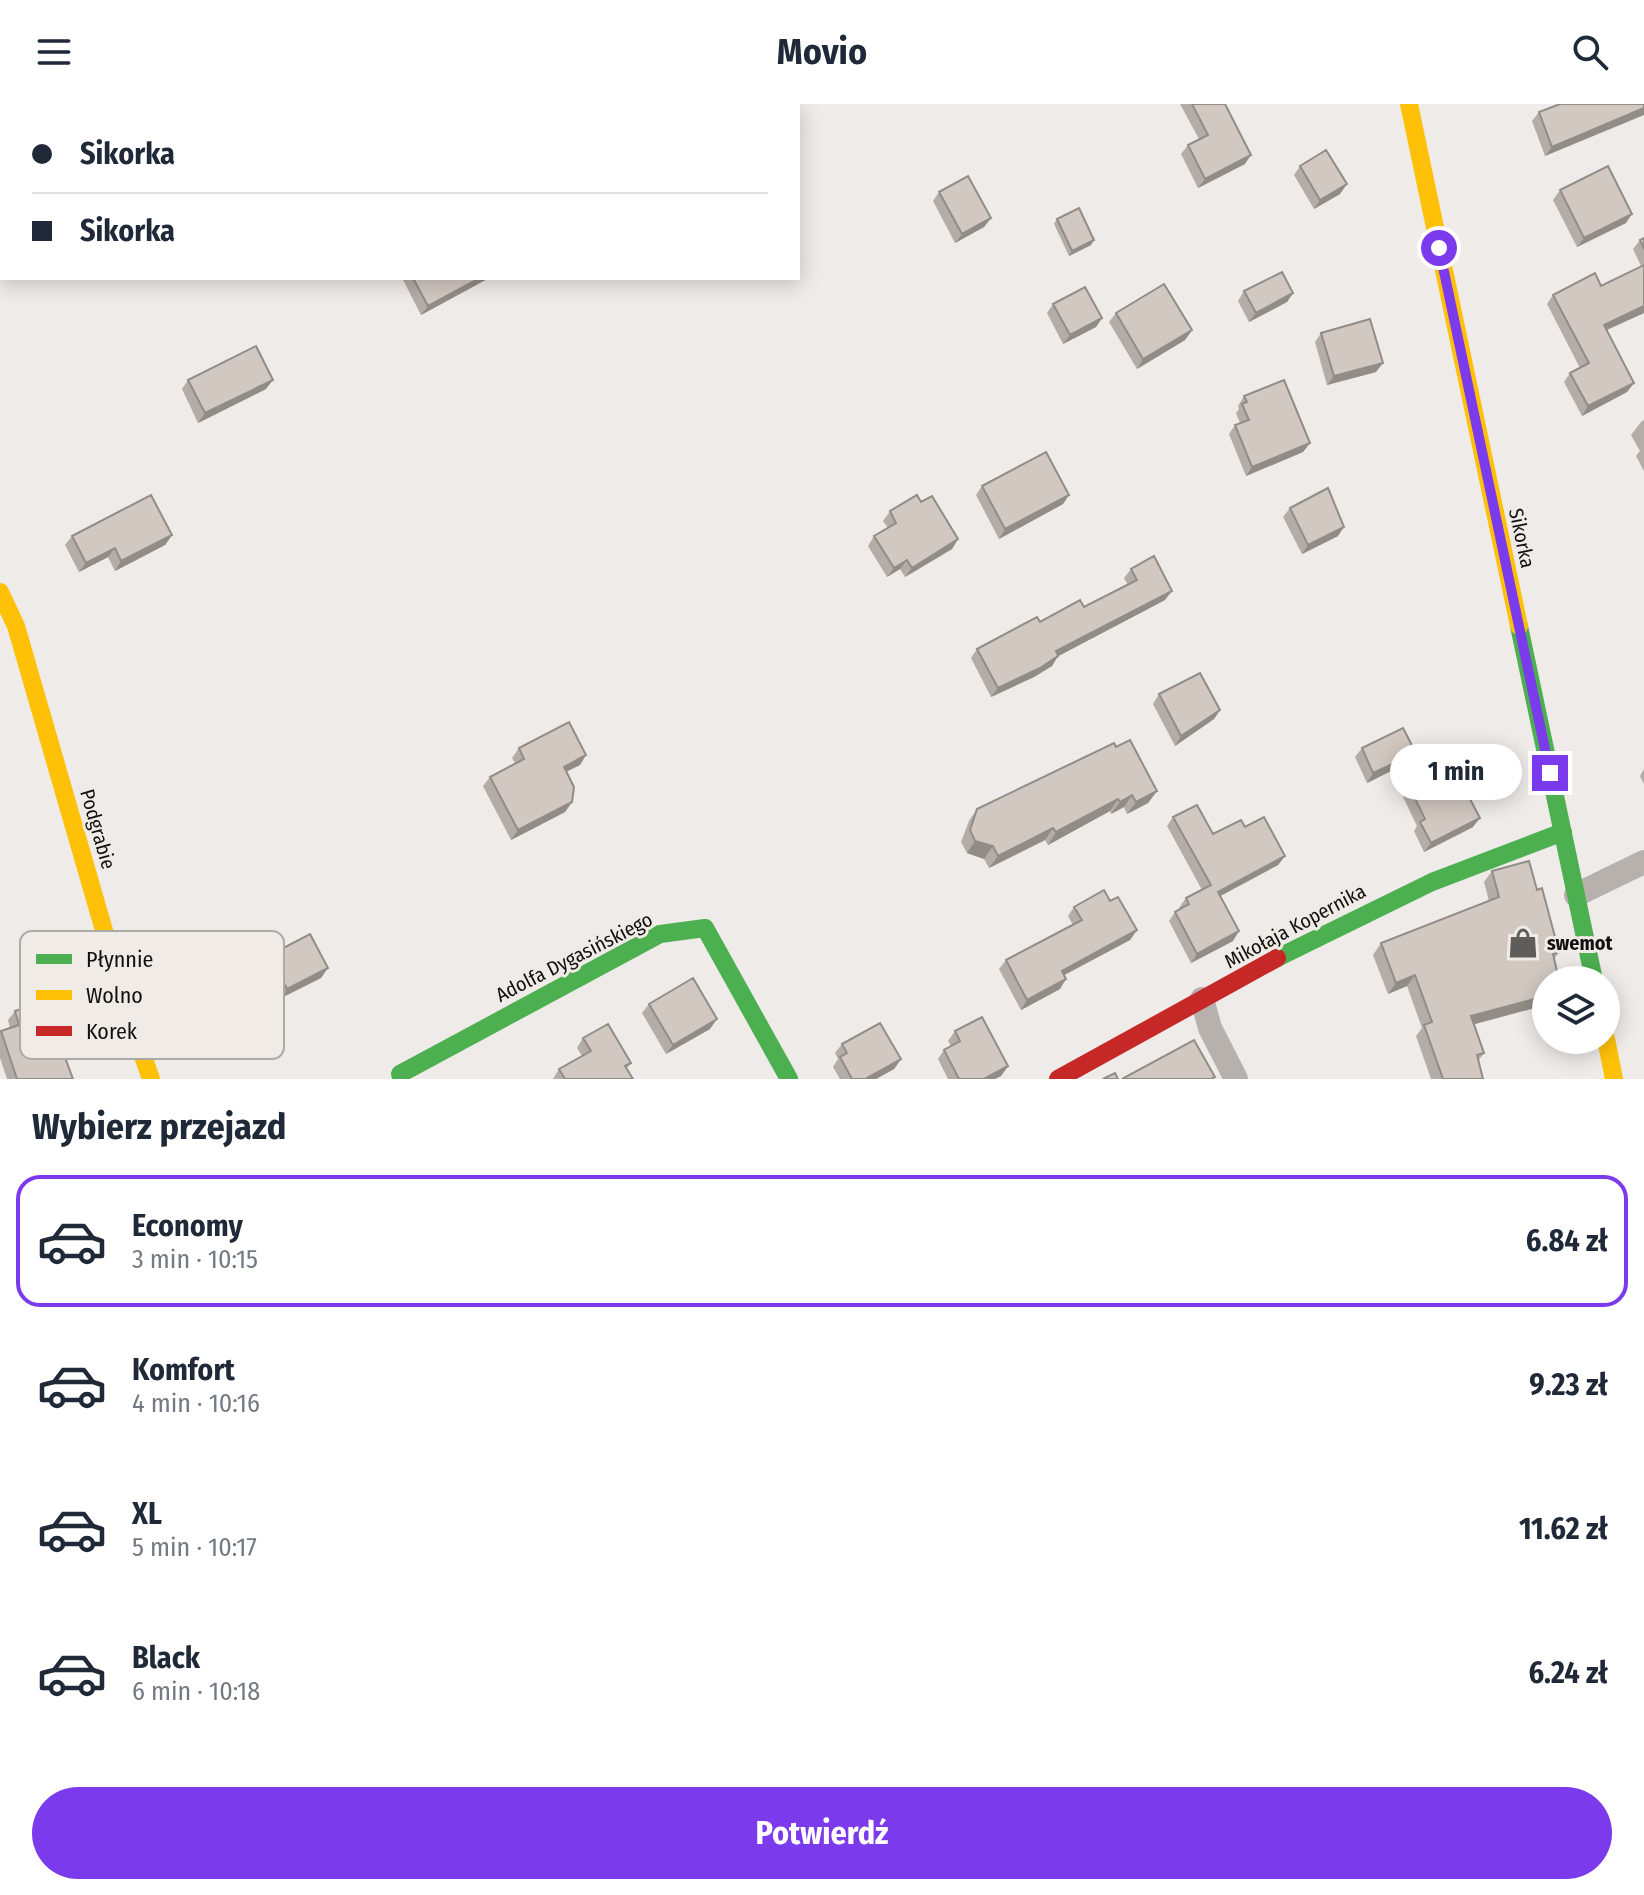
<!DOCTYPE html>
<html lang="pl">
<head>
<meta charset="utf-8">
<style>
  :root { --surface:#fff; --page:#f6f6f7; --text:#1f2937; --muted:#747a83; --line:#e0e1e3; --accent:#7c3aed }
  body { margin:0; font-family:"Fira Sans Condensed",sans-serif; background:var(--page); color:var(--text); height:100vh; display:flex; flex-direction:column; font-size:30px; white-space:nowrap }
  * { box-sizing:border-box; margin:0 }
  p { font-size:26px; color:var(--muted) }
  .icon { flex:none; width:44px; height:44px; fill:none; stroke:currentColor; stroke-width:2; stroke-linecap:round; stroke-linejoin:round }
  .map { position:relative; height:975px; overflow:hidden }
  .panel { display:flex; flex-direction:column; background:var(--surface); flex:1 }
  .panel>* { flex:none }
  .banner { position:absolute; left:0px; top:0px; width:800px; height:176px; box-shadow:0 4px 20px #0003; display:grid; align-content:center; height:176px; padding:0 32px; background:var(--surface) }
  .fabs { position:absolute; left:1532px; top:862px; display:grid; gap:16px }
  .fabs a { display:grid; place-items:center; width:88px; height:88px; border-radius:50%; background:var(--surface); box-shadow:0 4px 20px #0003; font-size:40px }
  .end { position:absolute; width:36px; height:36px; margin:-18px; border:10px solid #7c3aed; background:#fff; box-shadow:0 0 0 4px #fff }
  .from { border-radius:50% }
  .bubble { position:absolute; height:56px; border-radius:28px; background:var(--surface); box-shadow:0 4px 20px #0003; font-size:26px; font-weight:700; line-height:56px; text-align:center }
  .banner b { display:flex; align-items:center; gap:28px; height:76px; font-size:30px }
  .banner b+b { border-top:2px solid var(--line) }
  .banner i { width:20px; height:20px; background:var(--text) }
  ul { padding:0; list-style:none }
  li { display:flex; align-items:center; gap:24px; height:132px; margin:0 16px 12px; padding:0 16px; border:4px solid transparent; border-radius:24px }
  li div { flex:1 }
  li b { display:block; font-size:30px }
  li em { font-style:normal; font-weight:700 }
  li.selected { border-color:var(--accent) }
  li>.icon { width:72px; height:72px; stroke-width:1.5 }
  h2 { padding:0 32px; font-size:36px; line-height:96px }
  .button { display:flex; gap:16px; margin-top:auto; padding:16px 32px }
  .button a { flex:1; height:92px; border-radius:48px; background:var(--accent); color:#fff; font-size:32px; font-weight:700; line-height:92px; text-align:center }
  header { display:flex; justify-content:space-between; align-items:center; height:104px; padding:0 32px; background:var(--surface); font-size:36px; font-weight:700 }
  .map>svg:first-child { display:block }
</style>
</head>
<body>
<header><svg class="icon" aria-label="menu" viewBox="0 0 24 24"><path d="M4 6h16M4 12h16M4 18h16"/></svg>Movio<svg class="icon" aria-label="search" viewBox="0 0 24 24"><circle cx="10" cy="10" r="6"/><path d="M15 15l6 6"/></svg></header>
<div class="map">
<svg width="1644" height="975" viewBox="0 0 1644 975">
  <rect width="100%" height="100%" fill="#eeebe8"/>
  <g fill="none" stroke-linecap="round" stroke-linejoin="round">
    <path stroke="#b7b1ad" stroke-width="24" d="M 1576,791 L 1644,758
      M 1202,895 L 1210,924 L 1236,975"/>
    <path stroke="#4caf50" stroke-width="18" d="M 1519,522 L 1594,876
      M 1277,854 L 1432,778 L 1563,728
      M 400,970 L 660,830 L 705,824 L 789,975"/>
    <path stroke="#ffc107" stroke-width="18" d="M 1409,0 L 1519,522
      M 0,488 L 16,522 L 127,906 L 151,975
      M 1606,935 L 1614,975"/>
    <path stroke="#c62828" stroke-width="18" d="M 1058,975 L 1277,854"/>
  </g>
  <path fill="#b4aca6" d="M 1180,0 L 1225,0 L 1245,60 L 1198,84 L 1181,50 L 1188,41 L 1199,35 Z
    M 1644,0 L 1545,52 L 1532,17 L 1539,8 Z
    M 1300,62 L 1340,90 L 1314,105 L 1294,71 Z
    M 1560,86 L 1626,119 L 1577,143 L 1553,96 Z
    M 939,88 L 991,114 L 984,123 L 955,139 L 933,97 Z
    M 1057,115 L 1091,141 L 1069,152 L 1054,120 Z
    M 1644,134 L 1644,209 L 1607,226 L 1634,279 L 1627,288 L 1582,312 L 1564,278 L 1570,269 L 1580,264 L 1547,200 L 1553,191 L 1601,182 L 1641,162 L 1633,145 L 1640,136 Z
    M 402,174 L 489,174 L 421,211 Z
    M 1244,187 L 1293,189 L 1287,198 L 1249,218 L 1238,197 Z
    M 1053,200 L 1102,214 L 1096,223 L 1063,240 L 1047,209 Z
    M 1116,209 L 1192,226 L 1185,236 L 1137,265 L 1109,218 Z
    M 1321,229 L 1376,268 L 1327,281 L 1315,238 Z
    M 188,276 L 266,285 L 198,319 L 182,285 Z
    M 1244,292 L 1310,339 L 1303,348 L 1246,372 L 1229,330 L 1235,321 L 1240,319 L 1236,309 L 1239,305 L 1238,302 Z
    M 1644,316 L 1644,367 L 1636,352 L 1640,347 L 1631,331 L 1641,318 Z
    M 982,382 L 1069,391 L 1063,400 L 999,435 L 976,391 Z
    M 921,398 L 958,435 L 952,445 L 905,473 L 900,465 L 887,473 L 868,442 L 874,432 L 888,424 L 883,417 L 890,407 Z
    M 1290,404 L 1338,432 L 1302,450 L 1283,413 Z
    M 172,431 L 165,441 L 115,467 L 108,453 L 79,468 L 65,441 L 72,432 Z
    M 1131,465 L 1165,496 L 1058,552 L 1052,562 L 1034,573 L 991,593 L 971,554 L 977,545 L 1084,503 L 1128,481 L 1124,474 Z
    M 1159,590 L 1220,606 L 1214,615 L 1175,642 L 1153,600 Z
    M 1116,643 L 1157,687 L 1148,699 L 1127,710 L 1124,703 L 1111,710 L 1110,707 L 1048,741 L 1045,736 L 989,764 L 984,755 L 967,749 L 961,738 L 969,717 L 977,705 Z
    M 519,644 L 580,661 L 566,668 L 572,698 L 565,708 L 511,736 L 483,682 L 490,673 L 515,659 L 512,654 Z
    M 1362,644 L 1416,649 L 1409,658 L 1367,679 L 1355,653 Z
    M 1644,665 L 1644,680 L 1640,672 Z
    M 1440,680 L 1473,723 L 1424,748 L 1414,727 L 1417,722 L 1403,693 L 1410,684 Z
    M 1173,713 L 1213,730 L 1245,723 L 1285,752 L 1278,761 L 1220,792 L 1233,837 L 1191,859 L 1169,817 L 1175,808 L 1180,805 L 1179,804 L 1186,794 L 1202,786 L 1167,722 Z
    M 1492,767 L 1537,786 L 1559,848 L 1554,855 L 1474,920 L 1484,949 L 1478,957 L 1483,975 L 1431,975 L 1416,932 L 1422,924 L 1407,882 L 1388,890 L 1373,851 L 1381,839 L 1489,797 L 1484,778 Z
    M 1110,797 L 1137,826 L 1130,836 L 1064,871 L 1060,885 L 1021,906 L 999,865 L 1006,856 L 1073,821 L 1068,812 L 1074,803 Z
    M 270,851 L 321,874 L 281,894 L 263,860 Z
    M 649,900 L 710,925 L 666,950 L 642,909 Z
    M 15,907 L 73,927 L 67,936 L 60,938 L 73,975 L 7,975 L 0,954 L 0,928 L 10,924 L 8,916 Z
    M 955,927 L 1008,962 L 1001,972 L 995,975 L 948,975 L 938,955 L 944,946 L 951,942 L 948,937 Z
    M 583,934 L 631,959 L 627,964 L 633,975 L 553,975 L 559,965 L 582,952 L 577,944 Z
    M 842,940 L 901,955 L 894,965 L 876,975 L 840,975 L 833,963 L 838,955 L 835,949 Z"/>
  <path fill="#928c87" d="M 1644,4 L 1644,11 L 1545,52 L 1552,43 Z
    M 1251,51 L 1245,60 L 1198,84 L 1205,75 Z
    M 1347,80 L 1340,90 L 1314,105 L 1320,96 Z
    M 1632,110 L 1626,119 L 1577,143 L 1584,134 Z
    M 991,114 L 984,123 L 955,139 L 962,130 Z
    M 1094,136 L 1091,141 L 1069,152 L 1072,147 Z
    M 480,174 L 489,174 L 421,211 L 428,202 Z
    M 1293,189 L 1287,198 L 1249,218 L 1256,209 Z
    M 1644,202 L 1644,209 L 1597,230 L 1604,221 Z
    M 1102,214 L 1096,223 L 1063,240 L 1070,231 Z
    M 1192,226 L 1185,236 L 1137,265 L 1143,255 Z
    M 1383,259 L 1376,268 L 1327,281 L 1334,272 Z
    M 273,276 L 266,285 L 198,319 L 205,309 Z
    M 1634,279 L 1627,288 L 1582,312 L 1588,302 Z
    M 1310,339 L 1303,348 L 1246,372 L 1252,363 Z
    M 1069,391 L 1063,400 L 999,435 L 1005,425 Z
    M 1344,423 L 1338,432 L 1302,450 L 1308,441 Z
    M 172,431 L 165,441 L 115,467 L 121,457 Z
    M 958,435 L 952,445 L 905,473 L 912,464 Z
    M 115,444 L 108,453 L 79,468 L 86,459 Z
    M 907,456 L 900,465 L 887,473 L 894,464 Z
    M 1172,487 L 1165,496 L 1049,557 L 1056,547 Z
    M 1058,552 L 1052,562 L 1034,573 L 991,593 L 998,584 Z
    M 1220,606 L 1214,615 L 1175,642 L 1181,632 Z
    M 1416,649 L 1409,658 L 1367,679 L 1373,669 Z
    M 586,651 L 580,661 L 557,672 L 564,663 Z
    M 1157,687 L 1148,699 L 1127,710 L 1136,698 Z
    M 1132,691 L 1124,703 L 1111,710 L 1120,698 Z
    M 1118,695 L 1110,707 L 1048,741 L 1056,728 Z
    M 572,698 L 565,708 L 511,736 L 518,726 Z
    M 1480,714 L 1473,723 L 1424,748 L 1431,739 Z
    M 1053,724 L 1045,736 L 989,764 L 998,752 Z
    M 975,737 L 993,742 L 984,755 L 967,749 Z
    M 1285,752 L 1278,761 L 1211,797 L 1218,788 Z
    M 1137,826 L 1130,836 L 1055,876 L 1062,867 Z
    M 1239,827 L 1233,837 L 1191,859 L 1197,850 Z
    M 328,864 L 321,874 L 281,894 L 287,885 Z
    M 1415,871 L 1407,882 L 1388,890 L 1396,879 Z
    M 1066,875 L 1060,885 L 1021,906 L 1027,896 Z
    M 1546,892 L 1546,901 L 1464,923 L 1471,912 Z
    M 717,915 L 710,925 L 666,950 L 673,941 Z
    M 73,927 L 67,936 L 51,941 L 57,932 Z
    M 901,955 L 894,965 L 876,975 L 865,975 Z
    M 1008,962 L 1001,972 L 995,975 L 984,975 Z"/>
  <path fill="#d1c8c1" stroke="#928c87" stroke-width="2" d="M 1192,0 L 1225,0 L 1251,51 L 1205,75 L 1188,41 L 1208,31 Z
    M 1560,0 L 1644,0 L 1644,4 L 1552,43 L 1539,8 Z
    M 1326,46 L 1347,80 L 1320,96 L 1300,62 Z
    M 1608,62 L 1632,110 L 1584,134 L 1560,86 Z
    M 968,72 L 991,114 L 962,130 L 939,88 Z
    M 1079,104 L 1094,136 L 1072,147 L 1057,115 Z
    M 1644,134 L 1644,145 L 1640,136 Z
    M 1644,161 L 1644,202 L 1604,221 L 1634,279 L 1588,302 L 1570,269 L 1589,259 L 1553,191 L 1595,169 L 1601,182 Z
    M 1282,168 L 1293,189 L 1256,209 L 1244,187 Z
    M 413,174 L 480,174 L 428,202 Z
    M 1164,180 L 1192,226 L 1143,255 L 1116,209 Z
    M 1085,183 L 1102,214 L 1070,231 L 1053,200 Z
    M 1370,215 L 1383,259 L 1334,272 L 1321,229 Z
    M 256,242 L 273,276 L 205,309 L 188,276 Z
    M 1284,276 L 1310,339 L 1252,363 L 1235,321 L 1249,316 L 1242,300 L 1247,298 L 1244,292 Z
    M 1046,348 L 1069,391 L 1005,425 L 982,382 Z
    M 1328,384 L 1344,423 L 1308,441 L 1290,404 Z
    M 151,391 L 172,431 L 121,457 L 115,444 L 86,459 L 72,432 Z
    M 917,391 L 921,398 L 932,392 L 958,435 L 912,464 L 907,456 L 894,464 L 874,432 L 896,419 L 890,407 Z
    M 1154,452 L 1172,487 L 1056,547 L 1058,552 L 1040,564 L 998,584 L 977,545 L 1037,513 L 1040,518 L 1080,496 L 1084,503 L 1137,476 L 1131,465 Z
    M 1200,569 L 1220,606 L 1181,632 L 1159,590 Z
    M 569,618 L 586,651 L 564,663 L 574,683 L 572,698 L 518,726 L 490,673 L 524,655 L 519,644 Z
    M 1403,624 L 1416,649 L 1373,669 L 1362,644 Z
    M 1130,636 L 1157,687 L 1136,698 L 1132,691 L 1120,698 L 1118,695 L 1056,728 L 1053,724 L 998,752 L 993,742 L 975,737 L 970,726 L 977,705 L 1114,639 L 1116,643 Z
    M 1436,672 L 1440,680 L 1458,672 L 1480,714 L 1431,739 L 1420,718 L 1425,715 L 1410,684 Z
    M 1197,701 L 1213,730 L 1241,716 L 1245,723 L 1264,713 L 1285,752 L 1218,788 L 1239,827 L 1197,850 L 1175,808 L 1189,800 L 1186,794 L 1211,781 L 1173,713 Z
    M 1529,757 L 1537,786 L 1542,784 L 1559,848 L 1553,850 L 1559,876 L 1546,876 L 1546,892 L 1471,912 L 1484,949 L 1477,951 L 1483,975 L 1443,975 L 1424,921 L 1432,918 L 1415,871 L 1396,879 L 1381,839 L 1499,793 L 1492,767 Z
    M 1104,786 L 1110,797 L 1118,793 L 1137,826 L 1062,867 L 1066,875 L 1027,896 L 1006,856 L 1082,816 L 1074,803 Z
    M 310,830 L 328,864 L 287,885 L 270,851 Z
    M 693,874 L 717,915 L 673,941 L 649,900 Z
    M 64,892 L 73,927 L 57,932 L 73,975 L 17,975 L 1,927 L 19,921 L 15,907 Z
    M 982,913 L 1008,962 L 984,975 L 959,975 L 944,946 L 960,937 L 955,927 Z
    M 880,919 L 901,955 L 865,975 L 852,975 L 840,953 L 847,949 L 842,940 Z
    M 608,920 L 631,959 L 625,962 L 633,975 L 565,975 L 559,965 L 591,947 L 583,934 Z
    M 1194,936 L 1215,973 L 1211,975 L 1122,975 Z
    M 1115,969 L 1118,975 L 1103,975 Z"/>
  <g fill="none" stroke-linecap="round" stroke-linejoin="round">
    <path stroke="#7c3aed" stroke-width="10" d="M 1439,144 L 1550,669"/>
  </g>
  <defs>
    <g id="shop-bare" transform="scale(2.4)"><path d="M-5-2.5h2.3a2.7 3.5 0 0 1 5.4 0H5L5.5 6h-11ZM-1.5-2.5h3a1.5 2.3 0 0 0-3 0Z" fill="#5e5d5a" stroke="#f0ebe6" stroke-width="2.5" paint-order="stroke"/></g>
  </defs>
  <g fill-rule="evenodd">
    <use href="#shop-bare" x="1523" y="839"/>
  </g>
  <g text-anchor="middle" stroke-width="6" stroke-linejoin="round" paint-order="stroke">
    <g font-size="20" fill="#11100e" stroke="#f0ebe6">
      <text transform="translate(1522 434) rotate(78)" y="7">Sikorka</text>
      <text transform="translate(98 725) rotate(74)" y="7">Podgrabie</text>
      <text transform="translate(1295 822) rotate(-28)" y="7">Mikołaja Kopernika</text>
      <text transform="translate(574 853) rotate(-27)" y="7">Adolfa Dygasińskiego</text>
    </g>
    <g font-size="20" font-weight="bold" fill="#11100e" stroke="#f0ebe6" text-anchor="start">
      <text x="1547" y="846">swemot</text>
    </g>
  </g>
  <rect x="20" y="827" width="264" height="128" rx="12" fill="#f0ebe6" stroke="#ada9a5" stroke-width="2"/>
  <rect x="36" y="850" width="36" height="10" fill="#4caf50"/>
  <rect x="36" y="886" width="36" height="10" fill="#ffc107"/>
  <rect x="36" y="922" width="36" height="10" fill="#c62828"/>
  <g font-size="22" fill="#11100e">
    <text x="86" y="863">Płynnie</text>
    <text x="86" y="899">Wolno</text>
    <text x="86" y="935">Korek</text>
  </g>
</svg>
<div class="fabs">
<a><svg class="icon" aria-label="layers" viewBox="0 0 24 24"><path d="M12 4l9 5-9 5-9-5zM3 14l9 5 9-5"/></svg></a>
</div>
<i class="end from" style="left:1439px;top:144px"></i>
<i class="end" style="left:1550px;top:669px"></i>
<div class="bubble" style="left:1390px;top:640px;width:132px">1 min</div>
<div class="banner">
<b><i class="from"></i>Sikorka</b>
<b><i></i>Sikorka</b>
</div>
</div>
<section class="panel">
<h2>Wybierz przejazd</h2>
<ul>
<li class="selected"><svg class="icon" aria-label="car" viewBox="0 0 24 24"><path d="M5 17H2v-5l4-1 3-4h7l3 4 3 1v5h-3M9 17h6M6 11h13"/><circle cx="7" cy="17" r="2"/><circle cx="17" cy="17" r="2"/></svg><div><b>Economy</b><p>3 min · 10:15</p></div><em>6.84 zł</em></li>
<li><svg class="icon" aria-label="car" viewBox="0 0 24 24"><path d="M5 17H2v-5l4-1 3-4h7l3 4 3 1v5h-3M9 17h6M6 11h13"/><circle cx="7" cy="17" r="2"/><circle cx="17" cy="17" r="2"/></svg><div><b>Komfort</b><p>4 min · 10:16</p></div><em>9.23 zł</em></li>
<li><svg class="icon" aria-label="car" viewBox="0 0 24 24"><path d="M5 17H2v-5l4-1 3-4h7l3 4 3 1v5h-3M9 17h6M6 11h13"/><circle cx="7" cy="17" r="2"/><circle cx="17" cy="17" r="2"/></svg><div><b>XL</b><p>5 min · 10:17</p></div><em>11.62 zł</em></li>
<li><svg class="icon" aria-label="car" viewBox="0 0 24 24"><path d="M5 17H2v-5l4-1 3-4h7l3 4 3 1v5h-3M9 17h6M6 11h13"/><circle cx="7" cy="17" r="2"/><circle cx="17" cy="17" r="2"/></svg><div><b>Black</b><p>6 min · 10:18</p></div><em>6.24 zł</em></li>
</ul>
<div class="button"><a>Potwierdź</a></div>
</section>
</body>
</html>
